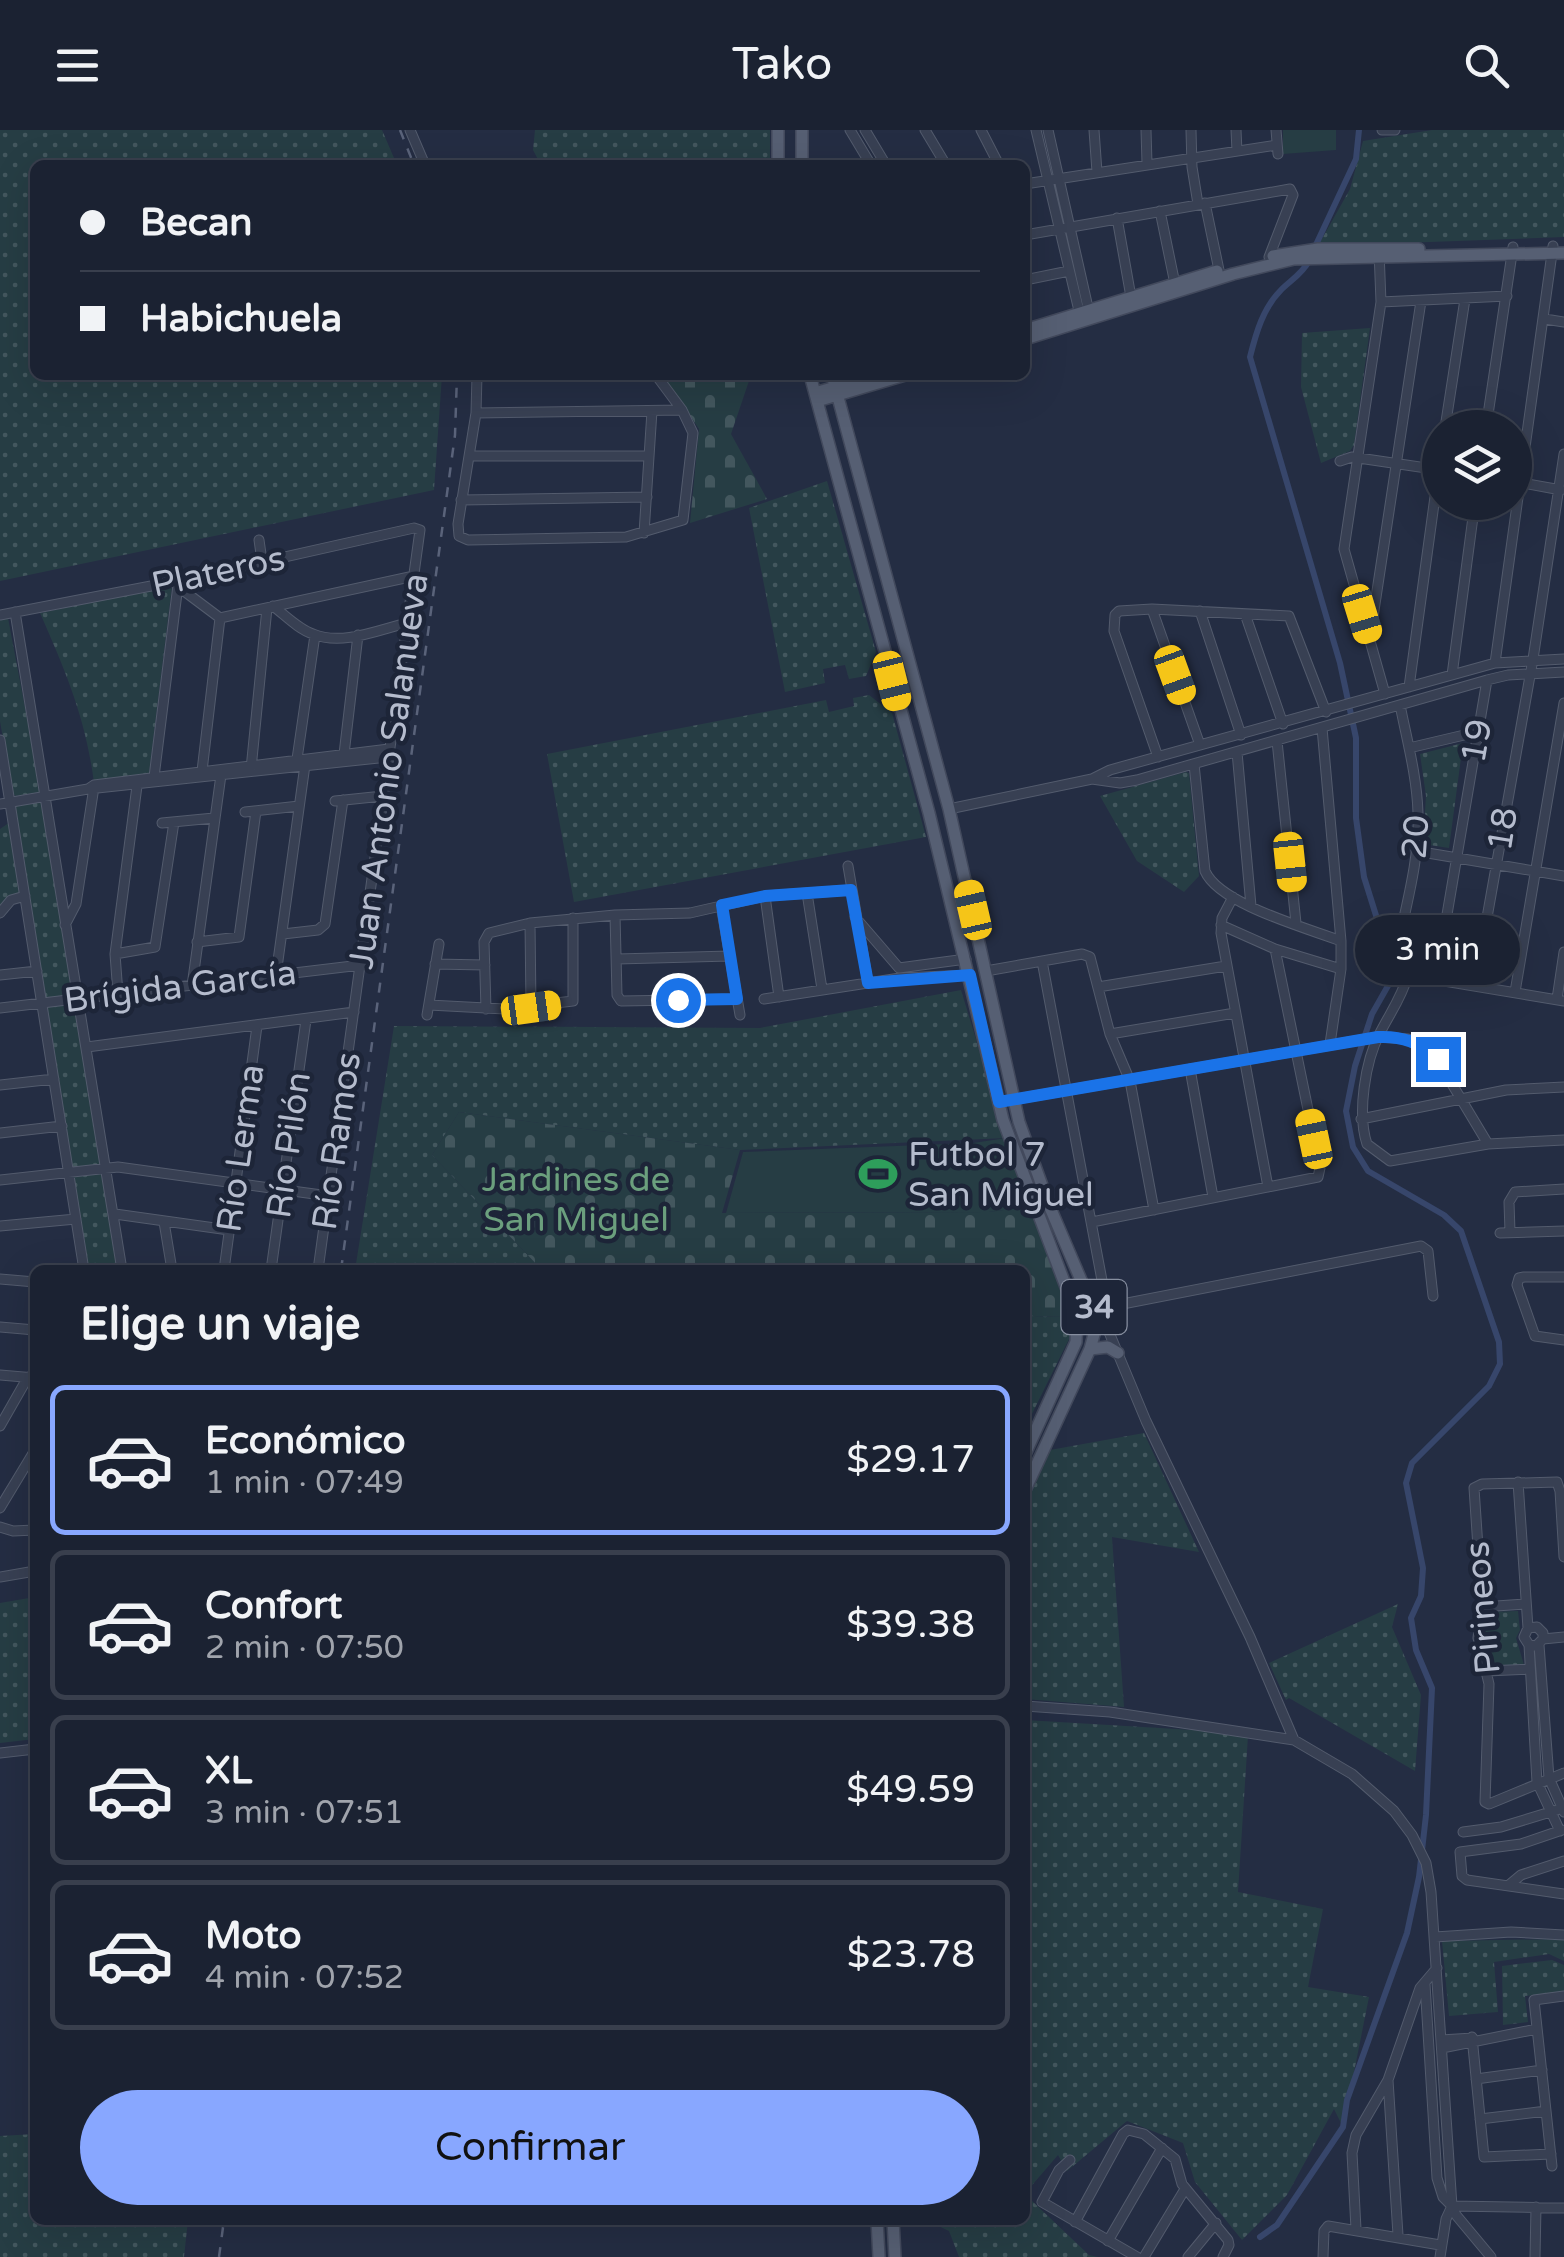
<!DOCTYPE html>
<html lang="es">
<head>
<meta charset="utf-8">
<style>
  :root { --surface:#1b2232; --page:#282f3e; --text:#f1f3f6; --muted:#a0a4ac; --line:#393f4d; --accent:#88a7ff }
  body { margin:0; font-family:"Varela Round",sans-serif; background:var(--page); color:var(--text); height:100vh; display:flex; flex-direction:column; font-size:38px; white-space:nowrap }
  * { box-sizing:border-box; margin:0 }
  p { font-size:32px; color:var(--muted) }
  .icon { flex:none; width:55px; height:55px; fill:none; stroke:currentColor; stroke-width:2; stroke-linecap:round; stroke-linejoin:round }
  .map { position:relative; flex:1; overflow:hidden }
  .side { position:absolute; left:30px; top:1135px; width:1000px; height:960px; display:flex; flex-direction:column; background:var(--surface); border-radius:15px; box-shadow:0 10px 40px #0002,0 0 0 2px var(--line) }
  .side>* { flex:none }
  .banner { position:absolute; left:30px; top:30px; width:1000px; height:220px; border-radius:15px; box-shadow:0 10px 40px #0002,0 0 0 2px var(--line); display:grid; align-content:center; height:220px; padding:0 50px; background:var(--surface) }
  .tools { position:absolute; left:1422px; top:280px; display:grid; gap:20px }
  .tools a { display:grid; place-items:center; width:110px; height:110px; border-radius:50%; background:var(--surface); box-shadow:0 10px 40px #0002,0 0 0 2px var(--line); font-size:50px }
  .end { position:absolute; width:45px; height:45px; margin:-22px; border:12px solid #1a73e8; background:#fff; box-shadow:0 0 0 5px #fff }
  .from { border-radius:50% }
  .bubble { position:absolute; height:70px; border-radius:35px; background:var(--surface); box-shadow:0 10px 40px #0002,0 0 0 2px var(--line); font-size:32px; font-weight:600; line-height:70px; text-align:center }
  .car { position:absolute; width:30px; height:60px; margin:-30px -15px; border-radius:12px; box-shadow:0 0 8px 2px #0007; background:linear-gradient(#f5c518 24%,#345 0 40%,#f5c518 0 76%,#345 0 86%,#f5c518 0) }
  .banner b { display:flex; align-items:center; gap:35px; height:95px; font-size:38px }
  .banner b+b { border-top:2px solid var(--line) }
  .banner i { width:25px; height:25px; background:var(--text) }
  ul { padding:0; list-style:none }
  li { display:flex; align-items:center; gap:30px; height:150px; margin:0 20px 15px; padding:0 30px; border:5px solid var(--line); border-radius:15px }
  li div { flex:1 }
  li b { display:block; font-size:38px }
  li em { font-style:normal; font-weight:600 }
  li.active { border-color:var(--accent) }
  li>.icon { width:90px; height:90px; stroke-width:1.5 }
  h2 { padding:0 50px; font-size:45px; line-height:120px }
  .button { display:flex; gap:20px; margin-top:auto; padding:20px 50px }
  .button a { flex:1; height:115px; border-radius:60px; background:var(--accent); color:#111; font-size:40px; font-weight:600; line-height:115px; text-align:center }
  header { display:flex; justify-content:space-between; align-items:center; height:130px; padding:0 50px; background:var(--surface); font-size:45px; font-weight:600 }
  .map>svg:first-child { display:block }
</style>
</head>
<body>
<header><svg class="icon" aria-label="menu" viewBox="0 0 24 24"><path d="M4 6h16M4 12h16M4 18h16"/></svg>Tako<svg class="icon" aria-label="search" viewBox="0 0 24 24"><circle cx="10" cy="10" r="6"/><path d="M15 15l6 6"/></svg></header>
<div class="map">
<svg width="1564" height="2127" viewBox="0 0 1564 2127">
  <defs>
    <pattern id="green-dots" width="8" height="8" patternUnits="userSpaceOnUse" patternTransform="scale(2.5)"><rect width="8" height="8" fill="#263d44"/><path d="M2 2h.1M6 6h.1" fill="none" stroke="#43575e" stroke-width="1.8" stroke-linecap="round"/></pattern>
    <pattern id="cemetery-stones" width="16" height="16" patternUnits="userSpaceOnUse" patternTransform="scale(2.5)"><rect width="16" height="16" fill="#263d44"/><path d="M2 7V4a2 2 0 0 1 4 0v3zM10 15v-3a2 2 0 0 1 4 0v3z" fill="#43575e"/></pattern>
  </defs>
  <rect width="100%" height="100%" fill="#242d43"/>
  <path fill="url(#green-dots)" d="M 0,0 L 382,0 L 397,35 L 35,35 L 35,245 L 442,245 L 434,360 L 0,451 Z
    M 535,0 L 770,0 L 770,35 L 541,35 L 533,20 Z
    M 1432,0 L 1564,0 L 1564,107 L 1318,116 L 1350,59 L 1363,11 Z
    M 1370,198 L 1354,315 L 1350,321 L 1321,333 L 1301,257 L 1302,203 Z
    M 827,351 L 876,522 L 866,546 L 849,549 L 845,535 L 823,539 L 825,553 L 785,562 L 749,378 Z
    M 172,456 L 149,644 L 94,653 C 86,589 66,542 40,483 Z
    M 8,488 L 41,662 L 16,666 L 12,663 L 0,591 L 0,490 Z
    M 869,565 L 892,583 L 926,707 L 574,772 L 547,624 L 826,570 L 829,582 L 854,576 L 853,568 Z
    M 1463,613 L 1449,718 L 1423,714 L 1426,666 L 1420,624 Z
    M 1186,642 L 1189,643 L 1199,746 L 1184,762 L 1137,731 L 1100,666 Z
    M 42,670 L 73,865 L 46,868 L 14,674 Z
    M 13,690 L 25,766 L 11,770 L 0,784 L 0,699 Z
    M 961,860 L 1006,1008 L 740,1020 L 459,982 L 432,1025 L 542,1140 L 355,1140 L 394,896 L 760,898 Z
    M 78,869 L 122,1140 L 84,1140 L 42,873 Z
    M 1025,1186 L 1069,1187 L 1073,1201 L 1025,1298 Z
    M 1144,1303 L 1199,1422 L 1112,1407 L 1124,1577 L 1025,1569 L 1025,1376 L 1050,1320 Z
    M 35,1467 L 35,1609 L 0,1613 L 0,1473 Z
    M 1398,1474 L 1392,1497 L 1421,1565 L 1415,1641 L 1289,1568 L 1286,1570 L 1269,1533 Z
    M 1518,1481 L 1520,1500 L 1516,1508 L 1524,1535 L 1490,1535 L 1482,1506 L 1489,1482 Z
    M 1025,1590 L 1210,1601 L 1248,1606 L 1238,1762 L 1323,1779 L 1308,1857 L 1369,1867 L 1343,1997 L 1334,1979 L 1287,2065 L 1242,2110 L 1195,2052 L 1183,2013 L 1127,1991 L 1067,2041 L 1058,2025 L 1027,2061 L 1030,2069 L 1089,2125 L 1098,2127 L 959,2127 L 949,2101 L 926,2090 L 1025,2090 Z
    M 1564,1809 L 1564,1831 L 1549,1824 L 1494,1832 L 1498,1882 L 1449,1886 L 1442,1811 Z
    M 1552,1830 L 1564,1835 L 1564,1862 L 1525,1866 L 1528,1892 L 1503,1895 L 1502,1836 Z
    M 35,2004 L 35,2090 L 188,2090 L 184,2127 L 0,2127 L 0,2006 Z"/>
  <path fill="url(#cemetery-stones)" d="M 663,245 L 751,245 L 731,304 L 767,369 L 690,393 L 699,299 Z
    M 459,982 L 740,1020 L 722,1083 L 989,1082 L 1032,1076 L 1069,1187 L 1025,1186 L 1025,1140 L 542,1140 L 432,1025 Z"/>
  <path fill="#263d44" d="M 1283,0 L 1336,0 L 1336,20 L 1283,24 Z
    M 1006,1008 L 1032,1076 L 989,1082 L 726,1083 L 743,1022 L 973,1013 Z"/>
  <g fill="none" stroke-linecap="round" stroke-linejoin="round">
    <path stroke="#37466b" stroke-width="6" d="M 1314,119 L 1356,29 L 1359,0
      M 1260,2107 L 1277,2095 L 1343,1997 L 1347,1970 L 1407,1803 L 1419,1747 L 1426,1685 L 1432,1558 L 1416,1520 L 1411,1488 L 1421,1466 L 1423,1438 L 1406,1353 L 1412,1333 L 1489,1256 L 1500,1234 L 1499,1212 L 1461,1101 L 1444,1085 L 1368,1041 L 1353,1017 L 1346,981 L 1355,936 L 1372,884 L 1389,854 L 1389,827 L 1364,747 L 1356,688 L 1356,608 L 1340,533 L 1250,227 C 1256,203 1263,178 1281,160 C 1291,150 1302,144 1309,131"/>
    <g stroke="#535b6d" stroke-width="11">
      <path id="minor" d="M 410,0 L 425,35
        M 850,0 L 871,35
        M 865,0 L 886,35
        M 925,0 L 946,35
        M 981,0 L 999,35
        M 1036,0 L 1080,185
        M 1048,0 L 1089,182
        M 1094,0 L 1097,42
        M 1146,0 L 1147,33
        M 1191,0 L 1192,37 L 1198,74
        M 1236,0 L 1237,21
        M 1276,0 L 1278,24
        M 1382,0 L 1395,0
        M 1025,54 L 1277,15
        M 1205,73 L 1219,140
        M 1160,81 L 1175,154
        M 1117,88 L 1131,167
        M 1025,105 L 1290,59 L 1293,65 L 1269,127
        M 1379,121 L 1381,172 L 1344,419 L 1385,564
        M 1025,150 L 1069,141
        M 1381,172 L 1507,166
        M 1545,189 L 1564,192
        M 477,245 L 476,283 L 458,394 L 459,406 L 468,410 L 626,407 L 683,390 L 693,303 L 682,280 L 656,245
        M 476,283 L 682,280
        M 1445,298 L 1465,169
        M 1486,298 L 1513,117
        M 470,326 L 649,326
        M 1340,331 L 1352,327 L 1440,340
        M 1517,352 L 1561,360
        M 461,370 L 647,367
        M 644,403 L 652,281
        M 259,410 L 262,431
        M 177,451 L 184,461 L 220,488 L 414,446
        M 273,476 C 285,485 298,499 313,504 C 342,516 378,500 407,493
        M 1152,479 L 1200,615
        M 1200,481 L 1241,605
        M 15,482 L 122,1140
        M 1245,484 L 1283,594
        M 0,485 L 177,451 L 414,398 L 420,400 L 318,1140
        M 1370,507 L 1421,171
        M 1495,533 L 1553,116
        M 1452,545 L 1475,372
        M 1409,557 L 1440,330
        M 1400,575 C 1407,610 1417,647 1418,683 C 1420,732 1404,782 1395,830 L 1397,839 L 1408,845 L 1564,871
        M 1322,598 L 1341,811 L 1341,839 L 1330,914
        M 0,610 L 84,1140
        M 1277,611 L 1296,793
        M 1409,618 L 1477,602
        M 1237,622 L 1251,776
        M 344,624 L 358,505
        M 1158,627 L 1114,501 L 1115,485 L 1119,481 L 1152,479 L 1289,486 L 1326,582
        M 297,629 L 315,505
        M 1194,634 L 1205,741 C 1219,774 1307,798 1341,811
        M 251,639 L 267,478
        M 202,641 L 220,488
        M 154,647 L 178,455
        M 1092,649 L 1120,653 L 1137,650 L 1487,550 L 1508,545 L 1564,542
        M 88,659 L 388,627
        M 335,671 L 383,666
        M 0,674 L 88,659 L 94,655 L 389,619
        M 949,679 L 1092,649 L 1110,640 L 1495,533 L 1564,529
        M 245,682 L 299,676
        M 162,693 L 214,688
        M 1416,721 L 1564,746
        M 848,736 L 868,853
        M 807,763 L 822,859
        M 765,766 L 779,867
        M 1233,767 L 1222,788 L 1221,803 L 1268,1057
        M 721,775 L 740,885
        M 0,783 L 11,770 L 25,766
        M 615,785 L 617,865 L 621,871 L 737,869
        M 855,787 L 899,838 L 966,829
        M 530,793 L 531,877
        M 65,795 L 76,774 L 94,657
        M 1221,795 L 1275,819 L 1341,839
        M 283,804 L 318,800 L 325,794 L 343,670
        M 197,812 L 239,807 L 256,681
        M 115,824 L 155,817 L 174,692
        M 617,829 L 730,826
        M 1042,831 L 1107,1177 L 1104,1181
        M 435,834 L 485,835
        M 986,841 L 1082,824 L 1090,827 L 1110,904 L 1130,951 L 1154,1080
        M 0,845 L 37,841
        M 276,845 L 305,635
        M 1408,845 C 1402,867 1390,883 1380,903 C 1365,931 1357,984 1367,1014 L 1390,1031 L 1488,1014 L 1564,1010
        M 1436,849 L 1487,550
        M 1475,855 L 1533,529 L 1564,324
        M 192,856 L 221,645
        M 1098,857 L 1226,836
        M 1515,862 L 1564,573
        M 118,864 L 115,824 L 137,656
        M 764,869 L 900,848 L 970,845
        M 1557,869 L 1564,822
        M 429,875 L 505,879 L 573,871 L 573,788
        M 0,878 L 361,835
        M 486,879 L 484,812 L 489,803 L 530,793 L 615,785 L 690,783 L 765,766 L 851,760
        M 427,885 L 439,814
        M 1110,904 L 1235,883
        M 87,917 L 354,882
        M 1190,939 L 1213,1067
        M 0,955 L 54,949
        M 1011,970 L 1378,907 L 1408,909 L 1426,918 L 1437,929 L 1488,1014
        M 1361,989 L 1506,960 L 1564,957
        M 0,1003 L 62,996
        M 0,1050 L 118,1037 L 329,1066
        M 115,1084 L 229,1100
        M 164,1092 L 172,1140
        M 1092,1092 L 1318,1047 L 1320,1038 L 1275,819
        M 0,1096 L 76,1089
        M 1510,1102 L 1509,1072 L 1515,1062 L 1564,1059
        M 1500,1103 L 1564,1101
        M 224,1140 L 257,896
        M 271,1140 L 306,890
        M 1564,1147 L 1524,1147 L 1519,1148 L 1517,1155 L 1535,1206 L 1564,1210
        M 0,1149 L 35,1152
        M 1096,1182 L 1106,1195 L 1146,1291 L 1250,1507 L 1294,1610
        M 1110,1195 L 1107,1177 L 1421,1116 L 1428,1121 L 1433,1166
        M 0,1197 L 35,1200
        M 0,1245 L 35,1248
        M 0,1296 L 28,1247
        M 1518,1352 L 1528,1498
        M 0,1378 L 35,1320
        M 0,1397 L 13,1401 L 35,1400
        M 1564,1427 L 1560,1361 L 1557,1352 L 1482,1354 L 1474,1358 L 1482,1477 L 1478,1508 L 1489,1554 L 1485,1672 L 1489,1674 L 1564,1643
        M 0,1447 L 35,1441
        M 1482,1477 L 1525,1474
        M 1543,1509 L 1564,1507
        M 1529,1515 L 1536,1516 L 1543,1509 L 1543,1503 L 1537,1497 L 1528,1498 L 1524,1507 L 1529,1515 L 1537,1652 L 1560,1701
        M 1539,1515 L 1549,1648 L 1564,1682
        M 1487,1541 L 1529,1539
        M 1025,1576 L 1110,1582 L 1294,1610 L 1352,1644 L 1394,1681 L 1412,1705 L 1426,1733 L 1431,1762 L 1452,2076 L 1456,2085 L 1491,2127
        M 0,1623 L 35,1619
        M 1562,1700 L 1521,1714 L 1460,1722 L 1462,1746 L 1467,1750 L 1564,1764
        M 1463,1702 L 1501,1697 L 1557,1680
        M 1509,1755 L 1521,1745 L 1564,1731
        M 1435,1807 L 1511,1802 L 1564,1805
        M 1425,1854 L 1437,2048 L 1443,2067 L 1452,2076
        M 1472,1907 L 1484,2027 L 1551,2024
        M 1441,1910 L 1473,1908
        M 1442,1918 L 1537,1899
        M 1476,1949 L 1542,1940
        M 1388,1950 L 1398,2105
        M 1480,1989 L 1546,1981
        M 1070,2030 L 1059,2040 L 1042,2072 L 1137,2127
        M 1552,2036 L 1534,1870 L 1564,1866
        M 1452,2076 L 1564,2078
        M 1075,2092 L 1123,2004 L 1128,2000 L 1144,2004 L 1175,2029 L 1182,2054 L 1228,2110 L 1229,2115 L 1223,2127
        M 1356,2099 L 1352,2023 L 1356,2005 L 1388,1950 L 1420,1858 L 1437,1838
        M 1108,2111 L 1162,2018
        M 1144,2127 L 1185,2059
        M 1188,2127 L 1216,2093
        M 1323,2127 L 1324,2101 L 1328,2096 L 1440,2115
        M 1440,2127 L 1446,2089 L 1452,2076
        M 1535,2127 L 1536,2077"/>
    </g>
    <g stroke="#42495c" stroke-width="14">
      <path id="major" d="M 778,0 L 778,35
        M 802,35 L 802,0
        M 1273,126 L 1318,119 L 1419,119
        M 1025,200 L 1217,141
        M 1025,209 L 1233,144 L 1294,129 L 1564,123
        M 810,245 L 929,683 L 1003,990 L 1077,1186 L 1076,1212 L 1025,1324
        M 832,245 L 949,679 L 1019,992 L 1049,1075 L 1098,1190 L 1090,1219 L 1025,1360
        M 815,263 L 876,245
        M 817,271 L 905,245
        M 1090,1219 L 1108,1217 L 1118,1223
        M 877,2090 L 879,2127
        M 893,2090 L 895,2127"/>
    </g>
    <use href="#minor" stroke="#384053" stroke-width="9"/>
    <use href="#major" stroke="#565f73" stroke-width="11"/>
    <path stroke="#5a637a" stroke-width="2.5" stroke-dasharray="10 10" stroke-linecap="butt" d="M 400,0 L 414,35
      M 341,1140 L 455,305 L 457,245
      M 219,2127 L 224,2090"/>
  </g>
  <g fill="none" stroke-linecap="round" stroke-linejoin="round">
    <path stroke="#1a73e8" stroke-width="12" d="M 678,870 L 737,869 L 722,775 L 765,766 L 851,760 L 868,853 L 970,845 L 999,972 L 1378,907 C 1403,906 1419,912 1438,929"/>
  </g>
  <defs>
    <g id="stadium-bare" transform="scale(3)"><path d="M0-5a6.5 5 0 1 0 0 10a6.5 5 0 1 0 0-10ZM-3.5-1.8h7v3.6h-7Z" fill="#2e9e5b" stroke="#1d2538" stroke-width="2.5" paint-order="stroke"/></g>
  </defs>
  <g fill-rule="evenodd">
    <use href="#stadium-bare" x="878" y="1044"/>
  </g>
  <g text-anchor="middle" stroke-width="9" stroke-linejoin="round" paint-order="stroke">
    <rect fill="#1d2538" stroke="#878fa0" stroke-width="2.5" x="1061.5" y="1150" width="65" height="54" rx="8"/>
    <g font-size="32" font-weight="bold" fill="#b5bccd">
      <text x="1094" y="1188">34</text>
    </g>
    <g font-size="35" fill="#b5bccd" stroke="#1d2538">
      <text transform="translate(218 441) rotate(-12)" y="12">Plateros</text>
      <text transform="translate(1476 611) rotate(-80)" y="12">19</text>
      <text transform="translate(388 641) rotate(-82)" y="12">Juan Antonio Salanueva</text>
      <text transform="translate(1502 699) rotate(-81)" y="12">18</text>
      <text transform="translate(1415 707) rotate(-86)" y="12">20</text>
      <text transform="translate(180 856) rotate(-7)" y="12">Brígida García</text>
      <text transform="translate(336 1011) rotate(-82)" y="12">Río Ramos</text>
      <text transform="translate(288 1015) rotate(-82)" y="12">Río Pilón</text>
      <text transform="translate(240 1018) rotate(-82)" y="12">Río Lerma</text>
      <text transform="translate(1482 1478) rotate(-95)" y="12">Pirineos</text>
    </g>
    <g font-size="35" fill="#b5bccd" stroke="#1d2538" text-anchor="start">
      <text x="908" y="1036">Futbol 7<tspan x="908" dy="40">San Miguel</tspan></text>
    </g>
    <g font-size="35" fill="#6b9f7d" stroke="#1d2538">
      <text x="576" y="1061">Jardines de<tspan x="576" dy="40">San Miguel</tspan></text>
    </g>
  </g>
</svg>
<div class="tools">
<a><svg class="icon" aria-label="layers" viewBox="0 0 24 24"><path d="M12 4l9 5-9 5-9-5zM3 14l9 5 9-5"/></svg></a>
</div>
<i class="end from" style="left:678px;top:870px"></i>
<i class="end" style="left:1438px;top:929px"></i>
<div class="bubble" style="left:1355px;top:785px;width:165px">3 min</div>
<i class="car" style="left:1362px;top:484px;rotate:163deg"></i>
<i class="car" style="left:1175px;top:545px;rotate:160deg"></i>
<i class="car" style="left:892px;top:551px;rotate:166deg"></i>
<i class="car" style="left:1290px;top:732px;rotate:174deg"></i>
<i class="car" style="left:973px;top:780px;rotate:347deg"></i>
<i class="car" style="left:531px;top:878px;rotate:82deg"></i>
<i class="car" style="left:1314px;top:1009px;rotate:348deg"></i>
<div class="banner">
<b><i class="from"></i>Becan</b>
<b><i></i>Habichuela</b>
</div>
<section class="side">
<h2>Elige un viaje</h2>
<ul>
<li class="active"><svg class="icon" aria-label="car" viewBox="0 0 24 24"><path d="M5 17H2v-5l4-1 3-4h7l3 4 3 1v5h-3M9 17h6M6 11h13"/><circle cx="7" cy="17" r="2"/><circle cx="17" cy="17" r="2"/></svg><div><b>Económico</b><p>1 min · 07:49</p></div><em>$29.17</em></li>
<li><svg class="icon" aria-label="car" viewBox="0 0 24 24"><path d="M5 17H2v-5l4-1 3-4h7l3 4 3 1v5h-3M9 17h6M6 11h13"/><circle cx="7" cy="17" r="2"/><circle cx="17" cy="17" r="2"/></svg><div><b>Confort</b><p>2 min · 07:50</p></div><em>$39.38</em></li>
<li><svg class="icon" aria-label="car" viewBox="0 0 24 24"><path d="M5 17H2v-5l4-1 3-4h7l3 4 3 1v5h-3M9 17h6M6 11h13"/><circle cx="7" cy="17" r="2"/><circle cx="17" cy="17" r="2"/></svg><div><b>XL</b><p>3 min · 07:51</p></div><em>$49.59</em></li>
<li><svg class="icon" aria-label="car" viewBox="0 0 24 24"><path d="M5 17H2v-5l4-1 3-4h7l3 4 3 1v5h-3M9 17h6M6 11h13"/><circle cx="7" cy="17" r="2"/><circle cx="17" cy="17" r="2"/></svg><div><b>Moto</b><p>4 min · 07:52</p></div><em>$23.78</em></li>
</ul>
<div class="button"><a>Confirmar</a></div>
</section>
</div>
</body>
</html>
